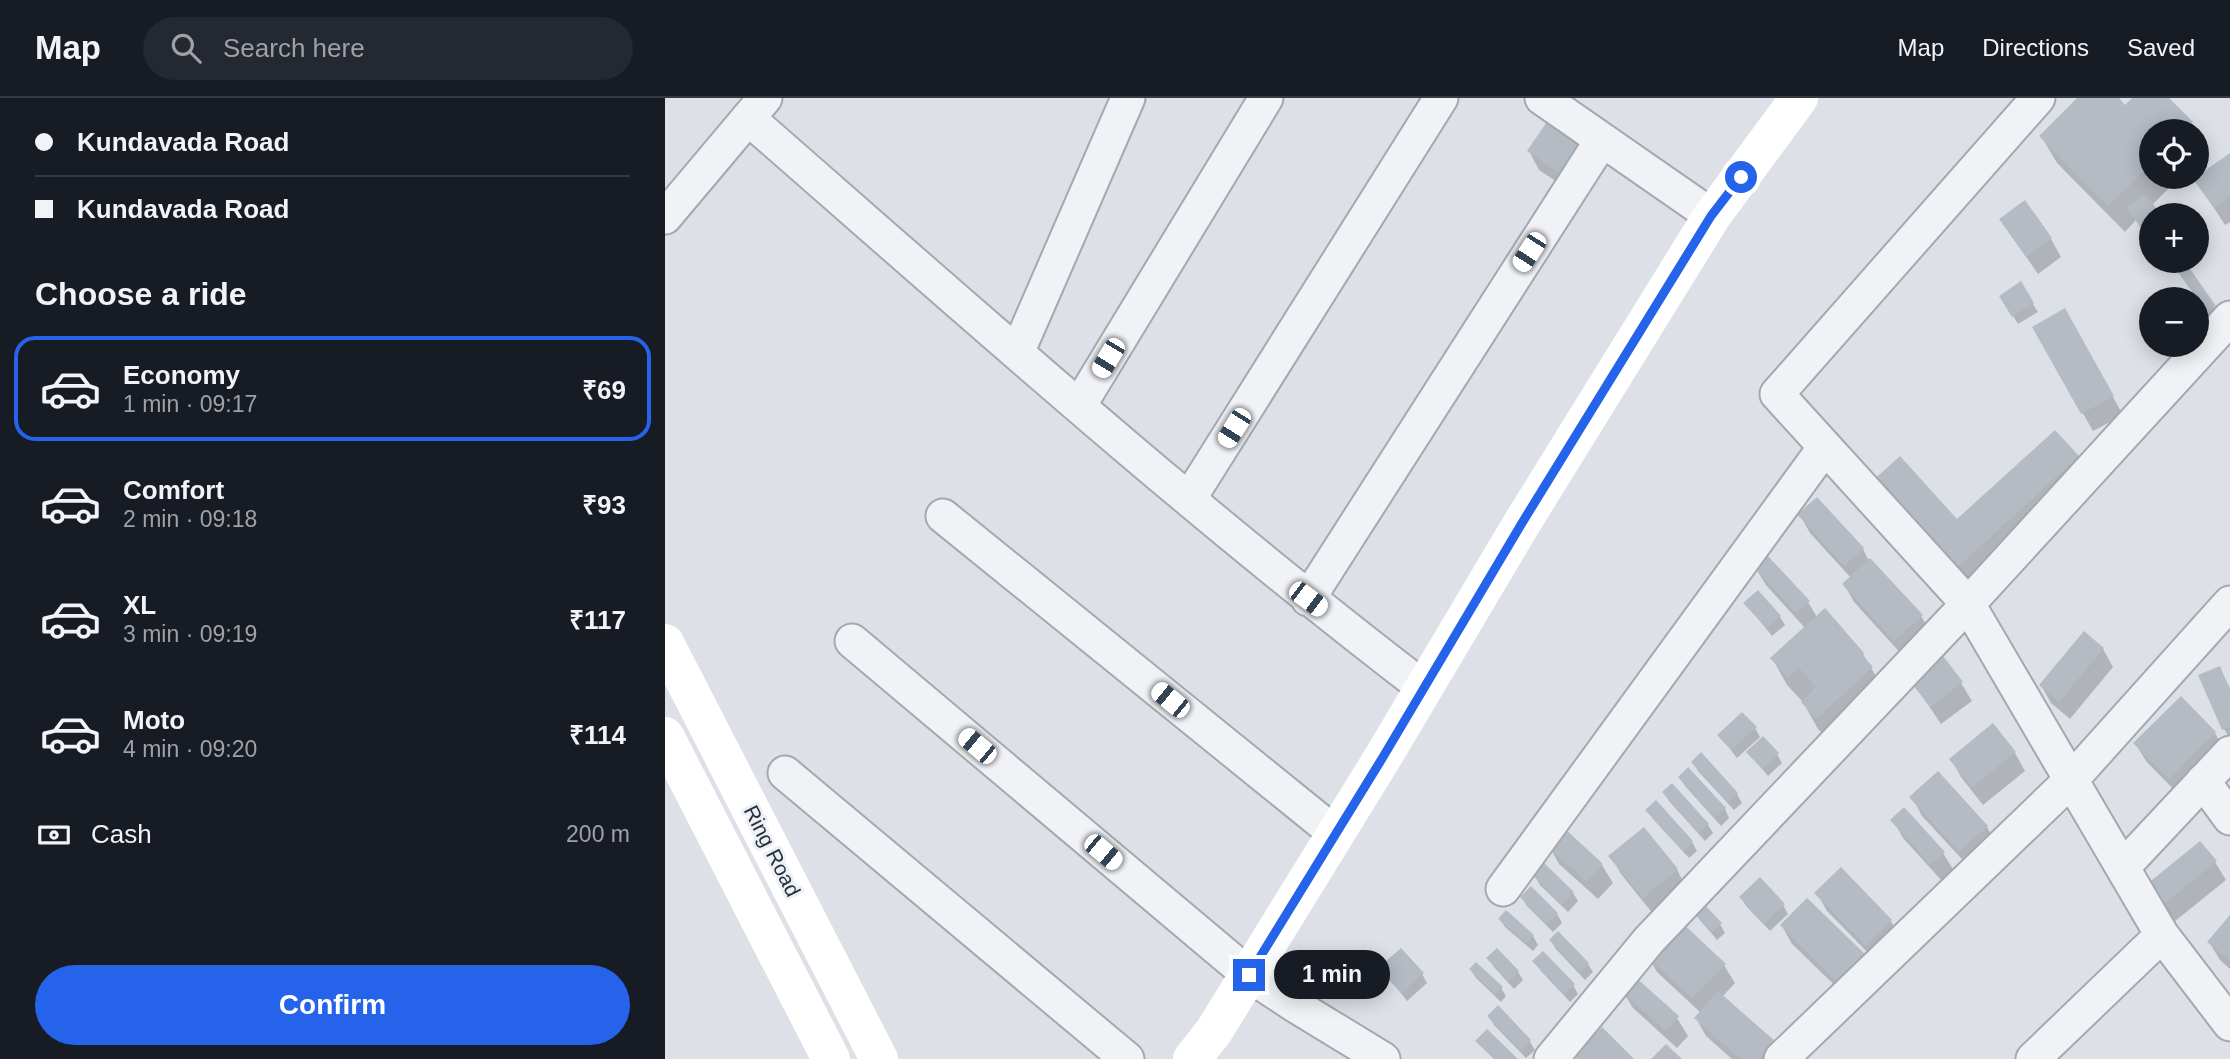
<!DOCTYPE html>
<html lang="en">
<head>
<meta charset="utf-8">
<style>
  :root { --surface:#171b24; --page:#242831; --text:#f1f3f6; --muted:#9ea1a6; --line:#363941; --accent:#2563eb }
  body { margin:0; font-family:Helvetica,sans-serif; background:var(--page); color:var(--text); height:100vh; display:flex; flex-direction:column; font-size:26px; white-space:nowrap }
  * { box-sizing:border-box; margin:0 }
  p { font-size:23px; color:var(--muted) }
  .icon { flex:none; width:38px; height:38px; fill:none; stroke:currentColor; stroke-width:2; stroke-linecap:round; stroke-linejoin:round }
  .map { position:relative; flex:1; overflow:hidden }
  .sheet { display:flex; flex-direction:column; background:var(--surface); width:665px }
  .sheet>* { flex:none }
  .hud { display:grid; align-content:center; height:154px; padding:0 35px; background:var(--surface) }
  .fabs { position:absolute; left:1474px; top:21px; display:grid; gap:14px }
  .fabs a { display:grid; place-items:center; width:70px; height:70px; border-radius:50%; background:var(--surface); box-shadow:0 4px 18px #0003; font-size:35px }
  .end { position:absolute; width:32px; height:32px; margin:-16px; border:9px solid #2563eb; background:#fff; box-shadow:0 0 0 4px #fff }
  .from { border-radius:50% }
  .bubble { position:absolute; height:49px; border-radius:24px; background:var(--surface); box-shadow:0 4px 18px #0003; font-size:23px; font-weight:600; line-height:49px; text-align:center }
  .car { position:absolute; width:21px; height:42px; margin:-21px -10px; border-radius:9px; box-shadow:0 0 5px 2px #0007; background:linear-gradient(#fff 24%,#345 0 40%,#fff 0 76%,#345 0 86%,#fff 0) }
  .hud b { display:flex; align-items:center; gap:24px; height:66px; font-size:26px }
  .hud b+b { border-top:2px solid var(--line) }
  .hud i { width:18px; height:18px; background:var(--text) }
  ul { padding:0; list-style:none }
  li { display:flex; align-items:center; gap:21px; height:105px; margin:0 14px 10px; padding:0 21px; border:4px solid transparent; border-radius:21px }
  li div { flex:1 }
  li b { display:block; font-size:26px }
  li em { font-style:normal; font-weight:600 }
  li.current { border-color:var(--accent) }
  li>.icon { width:63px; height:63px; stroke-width:1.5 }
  h2 { padding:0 35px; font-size:32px; line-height:84px }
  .pay { display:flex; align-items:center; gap:18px; height:77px; padding:0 35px; font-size:26px }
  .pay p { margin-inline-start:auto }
  .cta { display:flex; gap:14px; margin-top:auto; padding:14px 35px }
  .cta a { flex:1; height:80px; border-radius:42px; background:var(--accent); color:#fff; font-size:28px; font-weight:600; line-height:80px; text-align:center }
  header { display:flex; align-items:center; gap:42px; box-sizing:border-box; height:98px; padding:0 35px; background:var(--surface); border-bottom:2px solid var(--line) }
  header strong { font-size:33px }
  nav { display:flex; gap:38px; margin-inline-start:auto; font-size:24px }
  .search { width:490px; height:63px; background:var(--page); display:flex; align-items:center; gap:18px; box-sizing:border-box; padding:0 24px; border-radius:38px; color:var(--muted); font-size:26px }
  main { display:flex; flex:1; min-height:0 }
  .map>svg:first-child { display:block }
</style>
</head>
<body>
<header>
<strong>Map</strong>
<div class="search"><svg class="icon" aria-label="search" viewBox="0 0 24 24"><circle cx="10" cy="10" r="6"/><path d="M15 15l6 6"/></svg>Search here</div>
<nav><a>Map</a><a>Directions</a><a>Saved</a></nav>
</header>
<main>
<section class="sheet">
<div class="hud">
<b><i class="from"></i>Kundavada Road</b>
<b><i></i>Kundavada Road</b>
</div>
<h2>Choose a ride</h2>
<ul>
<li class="current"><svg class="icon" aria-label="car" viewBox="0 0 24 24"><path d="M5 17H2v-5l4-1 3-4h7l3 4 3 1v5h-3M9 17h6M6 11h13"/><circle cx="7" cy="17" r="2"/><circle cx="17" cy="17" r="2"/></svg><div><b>Economy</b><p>1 min · 09:17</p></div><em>₹69</em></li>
<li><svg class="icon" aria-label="car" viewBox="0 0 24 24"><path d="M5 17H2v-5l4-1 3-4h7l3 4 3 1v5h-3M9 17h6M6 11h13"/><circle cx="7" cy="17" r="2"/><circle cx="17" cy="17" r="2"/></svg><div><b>Comfort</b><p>2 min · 09:18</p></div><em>₹93</em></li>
<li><svg class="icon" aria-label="car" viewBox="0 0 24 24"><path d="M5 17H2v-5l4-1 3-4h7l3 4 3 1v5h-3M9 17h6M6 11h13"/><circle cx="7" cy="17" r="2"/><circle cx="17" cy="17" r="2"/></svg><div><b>XL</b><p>3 min · 09:19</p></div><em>₹117</em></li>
<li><svg class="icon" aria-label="car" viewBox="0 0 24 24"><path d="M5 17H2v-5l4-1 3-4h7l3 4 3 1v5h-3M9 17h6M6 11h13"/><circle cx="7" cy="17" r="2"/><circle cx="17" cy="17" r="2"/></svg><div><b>Moto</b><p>4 min · 09:20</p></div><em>₹114</em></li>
</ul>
<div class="pay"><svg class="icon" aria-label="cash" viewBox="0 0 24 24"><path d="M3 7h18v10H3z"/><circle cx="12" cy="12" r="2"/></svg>Cash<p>200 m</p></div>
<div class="cta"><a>Confirm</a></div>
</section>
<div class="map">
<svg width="1565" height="961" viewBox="0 0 1565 961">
  <rect width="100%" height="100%" fill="#dde1e7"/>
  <path fill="#0003" d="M 1415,0 L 1452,0 L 1460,9 L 1470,0 L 1502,0 L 1527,25 L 1542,52 L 1531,63 L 1531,33 L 1486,33 L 1486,79 L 1515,79 L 1487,107 L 1494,117 L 1486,117 L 1486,145 L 1471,122 L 1460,134 L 1392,65 L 1376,38 Z
    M 930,52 L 941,70 L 919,102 L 874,72 L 864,53 Z
    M 1565,57 L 1565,124 L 1560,127 L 1530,81 Z
    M 1336,122 L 1386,141 L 1396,159 L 1373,176 Z
    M 1498,163 L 1518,163 L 1505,172 Z
    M 1521,183 L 1549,209 L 1554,217 L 1547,222 Z
    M 1355,186 L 1373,214 L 1353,226 L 1336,198 Z
    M 1399,212 L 1458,317 L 1428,333 L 1369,230 Z
    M 1412,359 L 1428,386 L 1301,503 L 1220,415 L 1292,423 Z
    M 1135,417 L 1198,451 L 1204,463 L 1256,518 L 1267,536 L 1240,560 L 1189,504 L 1179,486 L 1186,480 L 1145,435 Z
    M 1090,469 L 1143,504 L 1152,519 L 1198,556 L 1222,597 L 1168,646 L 1153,631 L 1138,604 L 1122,587 L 1107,560 L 1140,530 L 1101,487 Z
    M 1080,505 L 1115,519 L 1120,527 L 1107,538 Z
    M 1438,551 L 1448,569 L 1405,621 L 1386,605 L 1376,587 Z
    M 1554,571 L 1565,590 L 1565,641 L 1559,631 Z
    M 1245,580 L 1296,585 L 1307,603 L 1276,626 Z
    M 1328,628 L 1350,655 L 1360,673 L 1318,707 L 1296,679 L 1286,661 Z
    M 1090,630 L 1095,639 L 1072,660 L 1054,637 Z
    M 1550,635 L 1560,653 L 1515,698 L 1481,663 L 1470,645 Z
    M 1083,654 L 1112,656 L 1117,665 L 1103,678 Z
    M 1036,657 L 1072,696 L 1077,705 L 1069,712 L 1033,673 L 1028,664 Z
    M 1023,671 L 1060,711 L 1064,720 L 1056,728 L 1020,688 L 1015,679 Z
    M 999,695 L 1043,727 L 1048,735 L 1040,743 L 1004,703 Z
    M 1247,699 L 1322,729 L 1332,747 L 1306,771 L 1257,718 Z
    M 991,704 L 1027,744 L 1032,753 L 1024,760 L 988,721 L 983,712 Z
    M 1228,722 L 1278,755 L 1289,773 L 1277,783 L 1238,740 Z
    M 884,748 L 937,767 L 948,785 L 933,801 L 894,766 Z
    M 946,758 L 1012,772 L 1022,790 L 989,817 L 956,776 Z
    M 1550,764 L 1561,782 L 1504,828 L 1478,791 Z
    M 1176,772 L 1226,823 L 1236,842 L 1213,865 L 1162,813 L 1152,795 Z
    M 870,778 L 908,795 L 913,803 L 903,814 L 875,787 Z
    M 1076,799 L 1118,807 L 1123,816 L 1105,833 L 1081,808 Z
    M 857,800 L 892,816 L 897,825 L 888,834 L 862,808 Z
    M 1029,814 L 1055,826 L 1060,835 L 1052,842 Z
    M 1565,819 L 1565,871 L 1555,862 L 1544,844 Z
    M 835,821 L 868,838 L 873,847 L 868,853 L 840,829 Z
    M 1117,828 L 1213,880 L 1188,905 L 1127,846 Z
    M 886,843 L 923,866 L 928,874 L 920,882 L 891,851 Z
    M 982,856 L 1059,867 L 1070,885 L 1057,899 L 1119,961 L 1067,961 L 1041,938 L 1031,920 L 1036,915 L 992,874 Z
    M 824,860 L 853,874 L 858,882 L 849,891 L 829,869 Z
    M 870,864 L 908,887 L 913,896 L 905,904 L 875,872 Z
    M 716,870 L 757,876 L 762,885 L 742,903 Z
    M 806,872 L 836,890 L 841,898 L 836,904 L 811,880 Z
    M 957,892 L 1012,920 L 1023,938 L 1012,950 L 968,910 Z
    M 832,910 L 865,944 L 870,952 L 861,960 L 829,927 L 824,918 Z"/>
  <path fill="#b5bbc3" d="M 1412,0 L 1454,0 L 1460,7 L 1467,0 L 1504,0 L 1528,24 L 1519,33 L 1486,33 L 1486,66 L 1443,108 L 1374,38 Z
    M 885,19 L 932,51 L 908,85 L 862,53 Z
    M 1565,55 L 1565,98 L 1549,110 L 1528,81 Z
    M 1481,96 L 1496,117 L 1486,117 L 1486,144 L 1461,109 Z
    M 1360,102 L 1387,140 L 1361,159 L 1334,121 Z
    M 1523,168 L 1551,208 L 1541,214 L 1513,174 Z
    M 1356,183 L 1369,205 L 1347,219 L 1334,198 Z
    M 1400,210 L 1449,298 L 1416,316 L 1367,229 Z
    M 1390,332 L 1414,358 L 1284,477 L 1203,387 L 1235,358 L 1292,421 Z
    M 1152,399 L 1199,450 L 1179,468 L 1132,416 Z
    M 1101,456 L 1145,503 L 1131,515 L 1088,468 Z
    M 1205,460 L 1258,517 L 1229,543 L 1177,486 Z
    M 1093,492 L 1116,518 L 1102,530 L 1078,505 Z
    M 1160,510 L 1199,555 L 1197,557 L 1208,569 L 1151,621 L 1136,604 L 1151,589 L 1134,570 L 1123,580 L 1105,560 Z
    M 1419,533 L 1439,550 L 1394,604 L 1374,587 Z
    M 1275,554 L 1298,584 L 1265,609 L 1242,579 Z
    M 1555,568 L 1565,592 L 1565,628 L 1557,632 L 1533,577 Z
    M 1516,598 L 1551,634 L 1504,681 L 1468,645 Z
    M 1077,614 L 1092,629 L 1066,652 L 1052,637 Z
    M 1328,625 L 1351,654 L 1307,689 L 1284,661 Z
    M 1098,638 L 1114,655 L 1097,671 L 1081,654 Z
    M 1036,654 L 1073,695 L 1063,705 L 1026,664 Z
    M 1023,669 L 1061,710 L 1050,720 L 1013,679 Z
    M 1273,673 L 1323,728 L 1294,754 L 1244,699 Z
    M 1007,685 L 1044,726 L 1034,735 L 997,694 Z
    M 991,702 L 1028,743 L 1018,753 L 980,712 Z
    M 1239,709 L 1280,754 L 1265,766 L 1225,722 Z
    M 898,729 L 938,766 L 922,784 L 882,748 Z
    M 979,729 L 1013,771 L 978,800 L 943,758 Z
    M 1535,743 L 1552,763 L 1493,811 L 1476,791 Z
    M 879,765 L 909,794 L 897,806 L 868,778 Z
    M 1176,769 L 1227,822 L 1201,848 L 1149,795 Z
    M 1095,779 L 1120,806 L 1099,826 L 1074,799 Z
    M 866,788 L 893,815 L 882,826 L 855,799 Z
    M 1142,800 L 1204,860 L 1176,888 L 1115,827 Z
    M 1037,804 L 1057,825 L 1046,835 L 1027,813 Z
    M 841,812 L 869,837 L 862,845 L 833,821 Z
    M 1565,817 L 1565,863 L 1542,844 Z
    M 1013,821 L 1061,866 L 1027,900 L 979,856 Z
    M 893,833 L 924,865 L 915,874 L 884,842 Z
    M 736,850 L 759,875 L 736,895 L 713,870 Z
    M 832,850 L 854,873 L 844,883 L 821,860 Z
    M 878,853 L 910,886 L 899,896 L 867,863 Z
    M 811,864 L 838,889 L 830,896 L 804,871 Z
    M 968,877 L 1014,918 L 1001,933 L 955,892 Z
    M 1053,893 L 1111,944 L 1095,961 L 1075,961 L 1029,920 Z
    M 833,907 L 866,942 L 856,953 L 822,918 Z
    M 937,929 L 969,961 L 912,961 L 908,957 Z
    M 822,931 L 853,961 L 829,961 L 810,943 Z
    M 1001,946 L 1017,961 L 986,961 Z"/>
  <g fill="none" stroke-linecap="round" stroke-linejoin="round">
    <g stroke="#a3a8b1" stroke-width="37">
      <path id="street" d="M 877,0 L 1047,118
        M 1373,0 L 1112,296 L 1303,506 L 1497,837 L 1565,926
        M 83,20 C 305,214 525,411 759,590
        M 0,119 L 100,0
        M 352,255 L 463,0
        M 414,308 L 601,0
        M 524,401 L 776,0
        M 278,418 L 671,736
        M 643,501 L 937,42
        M 187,543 L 584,877 L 631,908 L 718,961
        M 120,675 L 462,961
        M 1538,683 L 1565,720
        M 1458,769 L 1565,655
        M 838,791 L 1160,349
        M 886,961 L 984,842 L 1303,506 L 1565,220
        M 1116,961 L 1406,682 L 1565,505
        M 1368,961 L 1497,837"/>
    </g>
    <use href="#street" stroke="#f0f2f5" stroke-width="33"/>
    <path stroke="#fff" stroke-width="38" d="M 0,545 L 214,961
      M 0,638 L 166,961
      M 527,961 L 549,933 L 718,659 L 857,425 L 1047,118 L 1134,0"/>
  </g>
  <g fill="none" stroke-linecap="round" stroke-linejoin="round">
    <path stroke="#2563eb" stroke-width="9" d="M 584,877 L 718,659 L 857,425 L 1046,118 L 1076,79"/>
  </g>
  <g text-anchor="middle" stroke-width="6" stroke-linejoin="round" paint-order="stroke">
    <g font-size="21" fill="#27303d" stroke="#edf0f4">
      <text transform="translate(107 753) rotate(63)" y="7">Ring Road</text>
    </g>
  </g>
</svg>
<div class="fabs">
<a><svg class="icon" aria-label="locate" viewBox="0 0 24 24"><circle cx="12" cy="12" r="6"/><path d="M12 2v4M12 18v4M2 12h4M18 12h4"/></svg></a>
<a>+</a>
<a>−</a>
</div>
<i class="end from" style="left:1076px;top:79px"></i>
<i class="end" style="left:584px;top:877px"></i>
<div class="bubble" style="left:609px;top:852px;width:116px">1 min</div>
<i class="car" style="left:864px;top:154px;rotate:213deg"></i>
<i class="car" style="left:443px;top:260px;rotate:211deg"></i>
<i class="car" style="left:569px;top:330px;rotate:212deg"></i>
<i class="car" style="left:643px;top:501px;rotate:127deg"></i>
<i class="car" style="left:505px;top:602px;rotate:309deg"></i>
<i class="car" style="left:312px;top:648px;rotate:310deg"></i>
<i class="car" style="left:438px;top:754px;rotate:130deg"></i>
</div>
</main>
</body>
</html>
